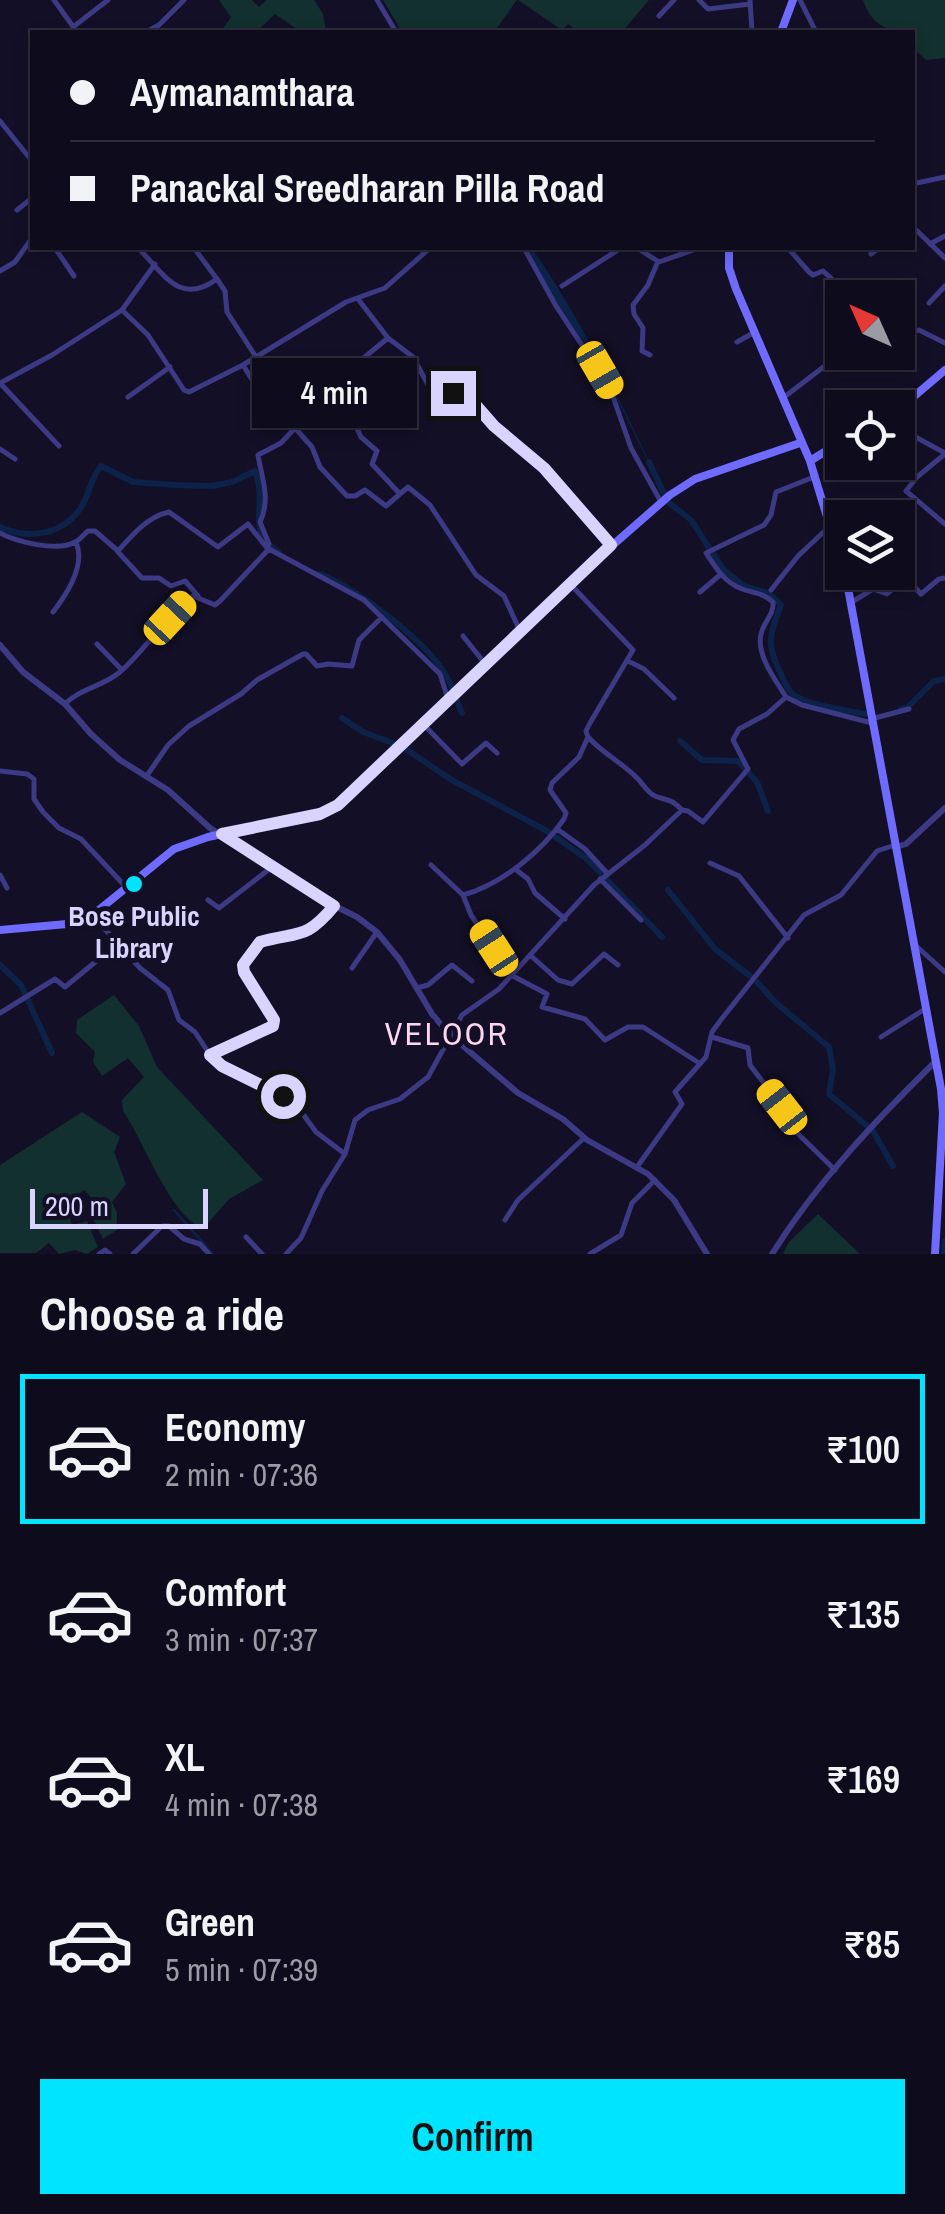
<!DOCTYPE html>
<html lang="en">
<head>
<meta charset="utf-8">
<style>
  :root { --surface:#0e0b1c; --page:#1c1929; --text:#f1f3f6; --muted:#9b9ba3; --line:#2e2b3b; --accent:#00e5ff }
  body { margin:0; font-family:"Archivo Narrow",sans-serif; background:var(--page); color:var(--text); height:100vh; display:flex; flex-direction:column; font-size:38px; white-space:nowrap }
  * { box-sizing:border-box; margin:0 }
  p { font-size:32px; color:var(--muted) }
  .icon { flex:none; width:55px; height:55px; fill:none; stroke:currentColor; stroke-width:2; stroke-linecap:round; stroke-linejoin:round }
  .map { position:relative; height:1254px; overflow:hidden }
  .drawer { display:flex; flex-direction:column; background:var(--surface); flex:1 }
  .drawer>* { flex:none }
  .hud { position:absolute; left:30px; top:30px; width:885px; height:220px; border-radius:0px; box-shadow:0 5px 15px #0003,0 0 0 2px var(--line); display:grid; align-content:center; height:220px; padding:0 40px; background:var(--surface) }
  .needle { width:65px; rotate:315deg }
  .buttons { position:absolute; left:825px; top:280px; display:grid; gap:20px }
  .buttons a { display:grid; place-items:center; width:90px; height:90px; border-radius:0px; background:var(--surface); box-shadow:0 5px 15px #0003,0 0 0 2px var(--line); font-size:50px }
  .scale { position:absolute; left:30px; bottom:25px; width:178px; box-sizing:border-box; padding-left:10px; border:5px solid #d9d4ff; border-top:0; font-size:28px; line-height:35px; white-space:nowrap; color:#d9d4ff; -webkit-text-stroke:8px #130f26; paint-order:stroke }
  .end { position:absolute; width:45px; height:45px; margin:-22px; border:12px solid #d9d4ff; background:#111; box-shadow:0 0 0 5px #111 }
  .from { border-radius:50% }
  .bubble { position:absolute; height:70px; border-radius:0px; background:var(--surface); box-shadow:0 5px 15px #0003,0 0 0 2px var(--line); font-size:32px; font-weight:600; line-height:70px; text-align:center }
  .car { position:absolute; width:30px; height:60px; margin:-30px -15px; border-radius:12px; box-shadow:0 0 8px 2px #0007; background:linear-gradient(#f5c518 24%,#345 0 40%,#f5c518 0 76%,#345 0 86%,#f5c518 0) }
  .hud b { display:flex; align-items:center; gap:35px; height:95px; font-size:38px }
  .hud b+b { border-top:2px solid var(--line) }
  .hud i { width:25px; height:25px; background:var(--text) }
  ul { padding:0; list-style:none }
  li { display:flex; align-items:center; gap:30px; height:150px; margin:0 20px 15px; padding:0 20px; border:5px solid transparent; border-radius:0px }
  li div { flex:1 }
  li b { display:block; font-size:38px }
  li em { font-style:normal; font-weight:600 }
  li.selected { border-color:var(--accent) }
  li>.icon { width:90px; height:90px; stroke-width:1.5 }
  h2 { padding:0 40px; font-size:45px; line-height:120px }
  .button { display:flex; gap:20px; margin-top:auto; padding:20px 40px }
  .button a { flex:1; height:115px; border-radius:0px; background:var(--accent); color:#111; font-size:40px; font-weight:600; line-height:115px; text-align:center }
  .map>svg:first-child { display:block }
</style>
</head>
<body>
<div class="map">
<svg width="945" height="1254" viewBox="0 0 945 1254">
  <rect width="100%" height="100%" fill="#130f26"/>
  <path fill="#12302f" d="M 219,0 L 252,0 L 259,7 L 266,0 L 314,0 L 323,14 L 326,31 L 331,32 L 301,32 L 275,14 L 256,32 L 227,32 L 224,27 L 231,17 Z
    M 383,0 L 517,0 L 494,32 L 402,32 Z
    M 518,0 L 649,0 L 622,32 L 579,32 L 568,24 L 562,30 Z
    M 863,0 L 945,0 L 945,58 L 926,60 L 913,48 L 912,32 C 886,32 871,24 863,0 Z
    M 114,995 L 139,1026 L 157,1067 L 263,1180 L 229,1199 L 203,1229 C 169,1214 144,1141 123,1111 L 122,1100 L 144,1077 L 128,1058 L 102,1076 L 93,1062 L 95,1052 L 76,1033 L 77,1020 Z
    M 82,1112 L 120,1137 L 114,1152 L 126,1184 L 112,1202 L 117,1213 L 117,1230 L 103,1239 L 93,1219 L 93,1199 L 84,1190 L 65,1203 L 72,1225 L 87,1221 L 98,1247 L 87,1254 L 75,1250 L 59,1254 L 49,1243 L 36,1253 L 0,1253 L 0,1165 Z
    M 818,1214 L 860,1254 L 783,1254 L 789,1242 Z"/>
  <path fill="#0c2248" d="M 526,248 L 532,248 C 587,329 627,413 668,502 L 612,389 L 561,310 Z"/>
  <g fill="none" stroke-linecap="round" stroke-linejoin="round">
    <path stroke="#0c2248" stroke-width="2.5" d="M 174,1210 L 213,1254"/>
    <path stroke="#0c2248" stroke-width="6" d="M 649,462 L 668,502 L 691,520 L 723,569 L 744,586 L 768,593 L 781,605 C 769,635 766,645 781,674 C 784,681 787,690 794,695 C 812,707 844,709 865,714
      M 0,527 C 27,540 62,535 80,509 C 89,496 90,479 101,466 L 133,482 L 176,485 L 212,486 L 232,482 L 255,471 C 269,507 244,529 278,552
      M 320,574 C 360,591 432,644 450,683 C 455,693 457,703 462,713
      M 901,709 L 907,708 L 934,681 L 945,679
      M 342,718 L 363,732 L 393,743
      M 680,741 L 702,760 L 738,761 L 757,782 L 768,811
      M 403,747 L 450,779 L 547,831 L 587,859 L 662,937
      M 668,890 L 715,949 L 750,976
      M 0,965 L 21,985 L 52,1053
      M 757,982 L 775,1002 L 829,1047 L 833,1069 L 829,1094 L 866,1125
      M 873,1131 L 893,1166
      M 944,1254 L 945,1241"/>
    <path stroke="#3d3a85" stroke-width="5" d="M 54,0 L 77,32
      M 377,0 L 396,32
      M 699,0 L 708,9 L 750,4
      M 750,0 L 752,32
      M 800,0 L 816,32
      M 659,16 L 674,0
      M 73,27 L 108,0
      M 146,32 L 159,25 L 184,0
      M 0,121 L 32,161
      M 912,184 L 945,177
      M 17,210 L 32,198
      M 912,226 L 945,258
      M 930,244 L 945,236
      M 55,248 L 74,276
      M 138,248 C 163,272 179,307 217,279 L 194,248
      M 524,248 L 556,306 L 610,388 L 631,448 L 661,502
      M 637,248 L 659,262 L 699,248
      M 788,248 L 809,272 L 813,275 L 823,271 L 853,298
      M 871,254 L 879,248
      M 0,271 L 15,262 L 32,238
      M 217,279 L 225,291 L 227,312 L 256,357
      M 562,286 L 621,248
      M 358,299 L 388,338 L 413,357 L 432,392 L 444,396 L 458,392 L 466,394 L 493,427 L 544,468 L 611,545
      M 929,303 L 945,286
      M 122,310 L 148,335 L 184,390 L 189,392 L 243,365 L 346,302 L 385,288 L 430,248
      M 898,333 L 907,335 L 919,330 L 945,343
      M 388,338 L 344,374 L 340,385 L 355,401 L 350,413 L 361,437 L 377,451 L 372,464 L 400,494
      M 737,342 L 755,332
      M 650,355 L 642,351 L 643,328 L 634,314 L 633,305 L 648,285 L 658,261
      M 243,365 L 259,391 L 285,408 L 295,428 L 312,447 L 320,467 L 347,496 L 355,496 L 365,490 L 386,506 L 408,487 L 430,505 L 476,575 L 504,596 L 520,631
      M 0,383 L 52,355 L 122,310 L 155,264
      M 0,383 L 59,446
      M 128,397 L 170,367
      M 783,398 L 843,352
      M 898,421 L 910,434 L 945,453
      M 0,449 L 15,459
      M 945,454 L 917,477 L 906,491 L 945,524
      M 0,533 C 16,542 58,552 75,542 C 80,540 83,535 88,531 L 95,531 L 118,551 C 132,535 147,517 169,512 L 218,547 L 248,524 L 267,548 L 364,600 L 440,674 L 448,699
      M 267,548 L 269,544 L 260,522 C 271,499 262,479 258,455 L 281,443 L 295,428
      M 118,552 L 142,578 L 159,578 L 171,586 L 185,581 L 198,596
      M 771,590 L 798,556 L 830,526
      M 700,592 L 721,574
      M 852,602 L 873,589 L 887,594 L 905,577 L 921,594 L 939,579 L 945,578
      M 53,612 C 67,594 86,565 76,542
      M 463,636 L 486,665
      M 97,644 L 122,670
      M 628,661 L 644,669 L 674,698
      M 786,697 C 775,679 756,655 761,634 C 764,621 774,615 773,602 C 763,593 754,593 742,589 C 725,583 715,567 706,553 L 764,525 L 771,515 L 776,492 L 814,477
      M 786,697 L 802,705 L 872,723
      M 65,704 C 81,688 102,687 120,672 C 146,649 165,617 193,596 L 215,605 L 220,601 L 268,550
      M 871,719 L 909,709
      M 424,725 L 462,764 L 486,743 L 497,753
      M 588,737 C 602,753 623,763 638,779 C 643,784 648,793 655,796 C 668,801 672,799 682,810 L 688,811 L 703,822 L 748,769 L 733,740 L 739,729 L 767,714 L 786,697
      M 0,771 L 27,774 L 34,779 L 34,799 L 43,812 L 59,828 L 81,839 L 125,886
      M 146,777 L 168,745 L 189,726 L 241,694 L 257,680 L 303,654 L 306,654 L 317,666 L 328,664 L 352,666 L 359,640 L 382,617
      M 557,829 L 585,849 L 607,873
      M 710,863 L 739,876 L 788,938
      M 431,865 L 463,895 L 471,915 L 511,975 L 547,994 L 542,1007 L 585,1019 L 605,1040 L 628,1027 L 643,1027 L 699,1063
      M 515,869 L 528,879 L 535,893 L 565,919
      M 0,875 L 7,888
      M 600,879 L 641,920
      M 463,895 C 502,884 541,852 564,819 L 566,813 L 550,790 L 552,783 L 579,757 L 588,737 L 586,731 L 590,723 L 633,650 L 570,584
      M 208,900 L 219,908 L 272,867
      M 93,916 L 140,968 L 168,990 L 179,1020 L 195,1032 L 214,1061 L 283,1096 L 297,1106 L 316,1132 L 345,1154
      M 914,944 L 945,972
      M 530,955 L 558,980 L 572,984 L 604,954 L 618,965
      M 352,968 L 377,932
      M 417,988 L 428,985 L 452,965 L 472,981
      M 0,1013 L 55,979 L 65,987 L 117,944
      M 712,1037 L 748,1048 L 750,1065 L 782,1107 L 788,1124 L 835,1170
      M 881,1037 L 925,1009
      M 210,1055 L 273,1026 L 274,1020 L 243,965 L 260,941 C 297,932 306,939 334,906
      M 637,1167 L 682,1104 L 675,1092 L 706,1057 L 712,1032 L 720,1021 L 804,915 L 841,895 L 877,851 L 895,845
      M 505,1220 L 518,1200 L 584,1138
      M 246,1237 L 262,1254
      M 99,1254 L 105,1250 L 110,1254
      M 133,1254 L 162,1226 L 169,1226 L 184,1239 L 200,1244 L 209,1254
      M 286,1254 L 301,1238 L 322,1191 L 345,1154 L 355,1120 L 368,1110 L 400,1099 L 428,1077 L 462,1015 L 499,989 L 594,885 L 645,845 L 682,810
      M 590,1254 L 621,1235 L 632,1203 L 655,1180"/>
    <path stroke="#3d3a85" stroke-width="6" d="M 0,645 L 23,672 L 65,704 L 91,734 L 120,760 L 168,790 L 210,828 L 313,895 L 357,917 L 377,932 L 400,960 L 432,1014 L 449,1034 L 518,1093 L 563,1119 L 587,1140 L 648,1174 L 674,1200 L 707,1254
      M 896,847 L 906,844 L 945,808
      M 772,1254 C 817,1182 875,1121 935,1062"/>
    <path stroke="#6f6bff" stroke-width="8" d="M 781,32 L 793,0
      M 729,248 L 729,268 L 736,289 L 810,461 L 842,566
      M 898,410 L 945,370
      M 810,461 L 842,441
      M 845,572 L 941,1089 L 943,1113 L 935,1254
      M 0,930 L 78,923 L 100,909 L 174,849 L 208,837 L 329,811 L 405,742 L 566,586 L 670,495 L 695,479 L 800,443"/>
  </g>
  <g fill="none" stroke-linecap="round" stroke-linejoin="round">
    <path stroke="#d9d4ff" stroke-width="12" d="M 283,1096 L 222,1066 L 210,1055 L 273,1026 L 274,1020 L 244,972 L 243,965 L 260,942 C 298,931 305,941 334,906 L 222,834 L 320,814 L 338,805 L 611,545 L 544,468 L 494,426 L 466,394 L 453,393"/>
  </g>
  <circle fill="#00e5ff" stroke="#130f26" stroke-width="4" cx="134" cy="884" r="10"/>
  <g text-anchor="middle" stroke-width="10" stroke-linejoin="round" paint-order="stroke">
    <g font-size="28" font-weight="bold" fill="#d9d4ff" stroke="#130f26">
      <text x="134" y="926">Bose Public<tspan x="134" dy="32">Library</tspan></text>
    </g>
    <g font-size="32" letter-spacing="2.5" fill="#ffd6f0" stroke="#130f26">
      <text x="447" y="1045">VELOOR</text>
    </g>
  </g>
</svg>
<div class="buttons">
<a><svg class="needle" viewBox="-14 -14 28 28"><path d="M0-13l5 13h-10z" fill="#e53935"/><path d="M0 13l5-13h-10z" fill="#9b9ba3"/></svg></a>
<a><svg class="icon" aria-label="locate" viewBox="0 0 24 24"><circle cx="12" cy="12" r="6"/><path d="M12 2v4M12 18v4M2 12h4M18 12h4"/></svg></a>
<a><svg class="icon" aria-label="layers" viewBox="0 0 24 24"><path d="M12 4l9 5-9 5-9-5zM3 14l9 5 9-5"/></svg></a>
</div>
<div class="scale">200 m</div>
<i class="end from" style="left:283px;top:1096px"></i>
<i class="end" style="left:453px;top:393px"></i>
<div class="bubble" style="left:252px;top:358px;width:165px">4 min</div>
<i class="car" style="left:600px;top:370px;rotate:150deg"></i>
<i class="car" style="left:170px;top:618px;rotate:43deg"></i>
<i class="car" style="left:494px;top:948px;rotate:327deg"></i>
<i class="car" style="left:782px;top:1107px;rotate:322deg"></i>
<div class="hud">
<b><i class="from"></i>Aymanamthara</b>
<b><i></i>Panackal Sreedharan Pilla Road</b>
</div>
</div>
<section class="drawer">
<h2>Choose a ride</h2>
<ul>
<li class="selected"><svg class="icon" aria-label="car" viewBox="0 0 24 24"><path d="M5 17H2v-5l4-1 3-4h7l3 4 3 1v5h-3M9 17h6M6 11h13"/><circle cx="7" cy="17" r="2"/><circle cx="17" cy="17" r="2"/></svg><div><b>Economy</b><p>2 min · 07:36</p></div><em>₹100</em></li>
<li><svg class="icon" aria-label="car" viewBox="0 0 24 24"><path d="M5 17H2v-5l4-1 3-4h7l3 4 3 1v5h-3M9 17h6M6 11h13"/><circle cx="7" cy="17" r="2"/><circle cx="17" cy="17" r="2"/></svg><div><b>Comfort</b><p>3 min · 07:37</p></div><em>₹135</em></li>
<li><svg class="icon" aria-label="car" viewBox="0 0 24 24"><path d="M5 17H2v-5l4-1 3-4h7l3 4 3 1v5h-3M9 17h6M6 11h13"/><circle cx="7" cy="17" r="2"/><circle cx="17" cy="17" r="2"/></svg><div><b>XL</b><p>4 min · 07:38</p></div><em>₹169</em></li>
<li><svg class="icon" aria-label="car" viewBox="0 0 24 24"><path d="M5 17H2v-5l4-1 3-4h7l3 4 3 1v5h-3M9 17h6M6 11h13"/><circle cx="7" cy="17" r="2"/><circle cx="17" cy="17" r="2"/></svg><div><b>Green</b><p>5 min · 07:39</p></div><em>₹85</em></li>
</ul>
<div class="button"><a>Confirm</a></div>
</section>
</body>
</html>
